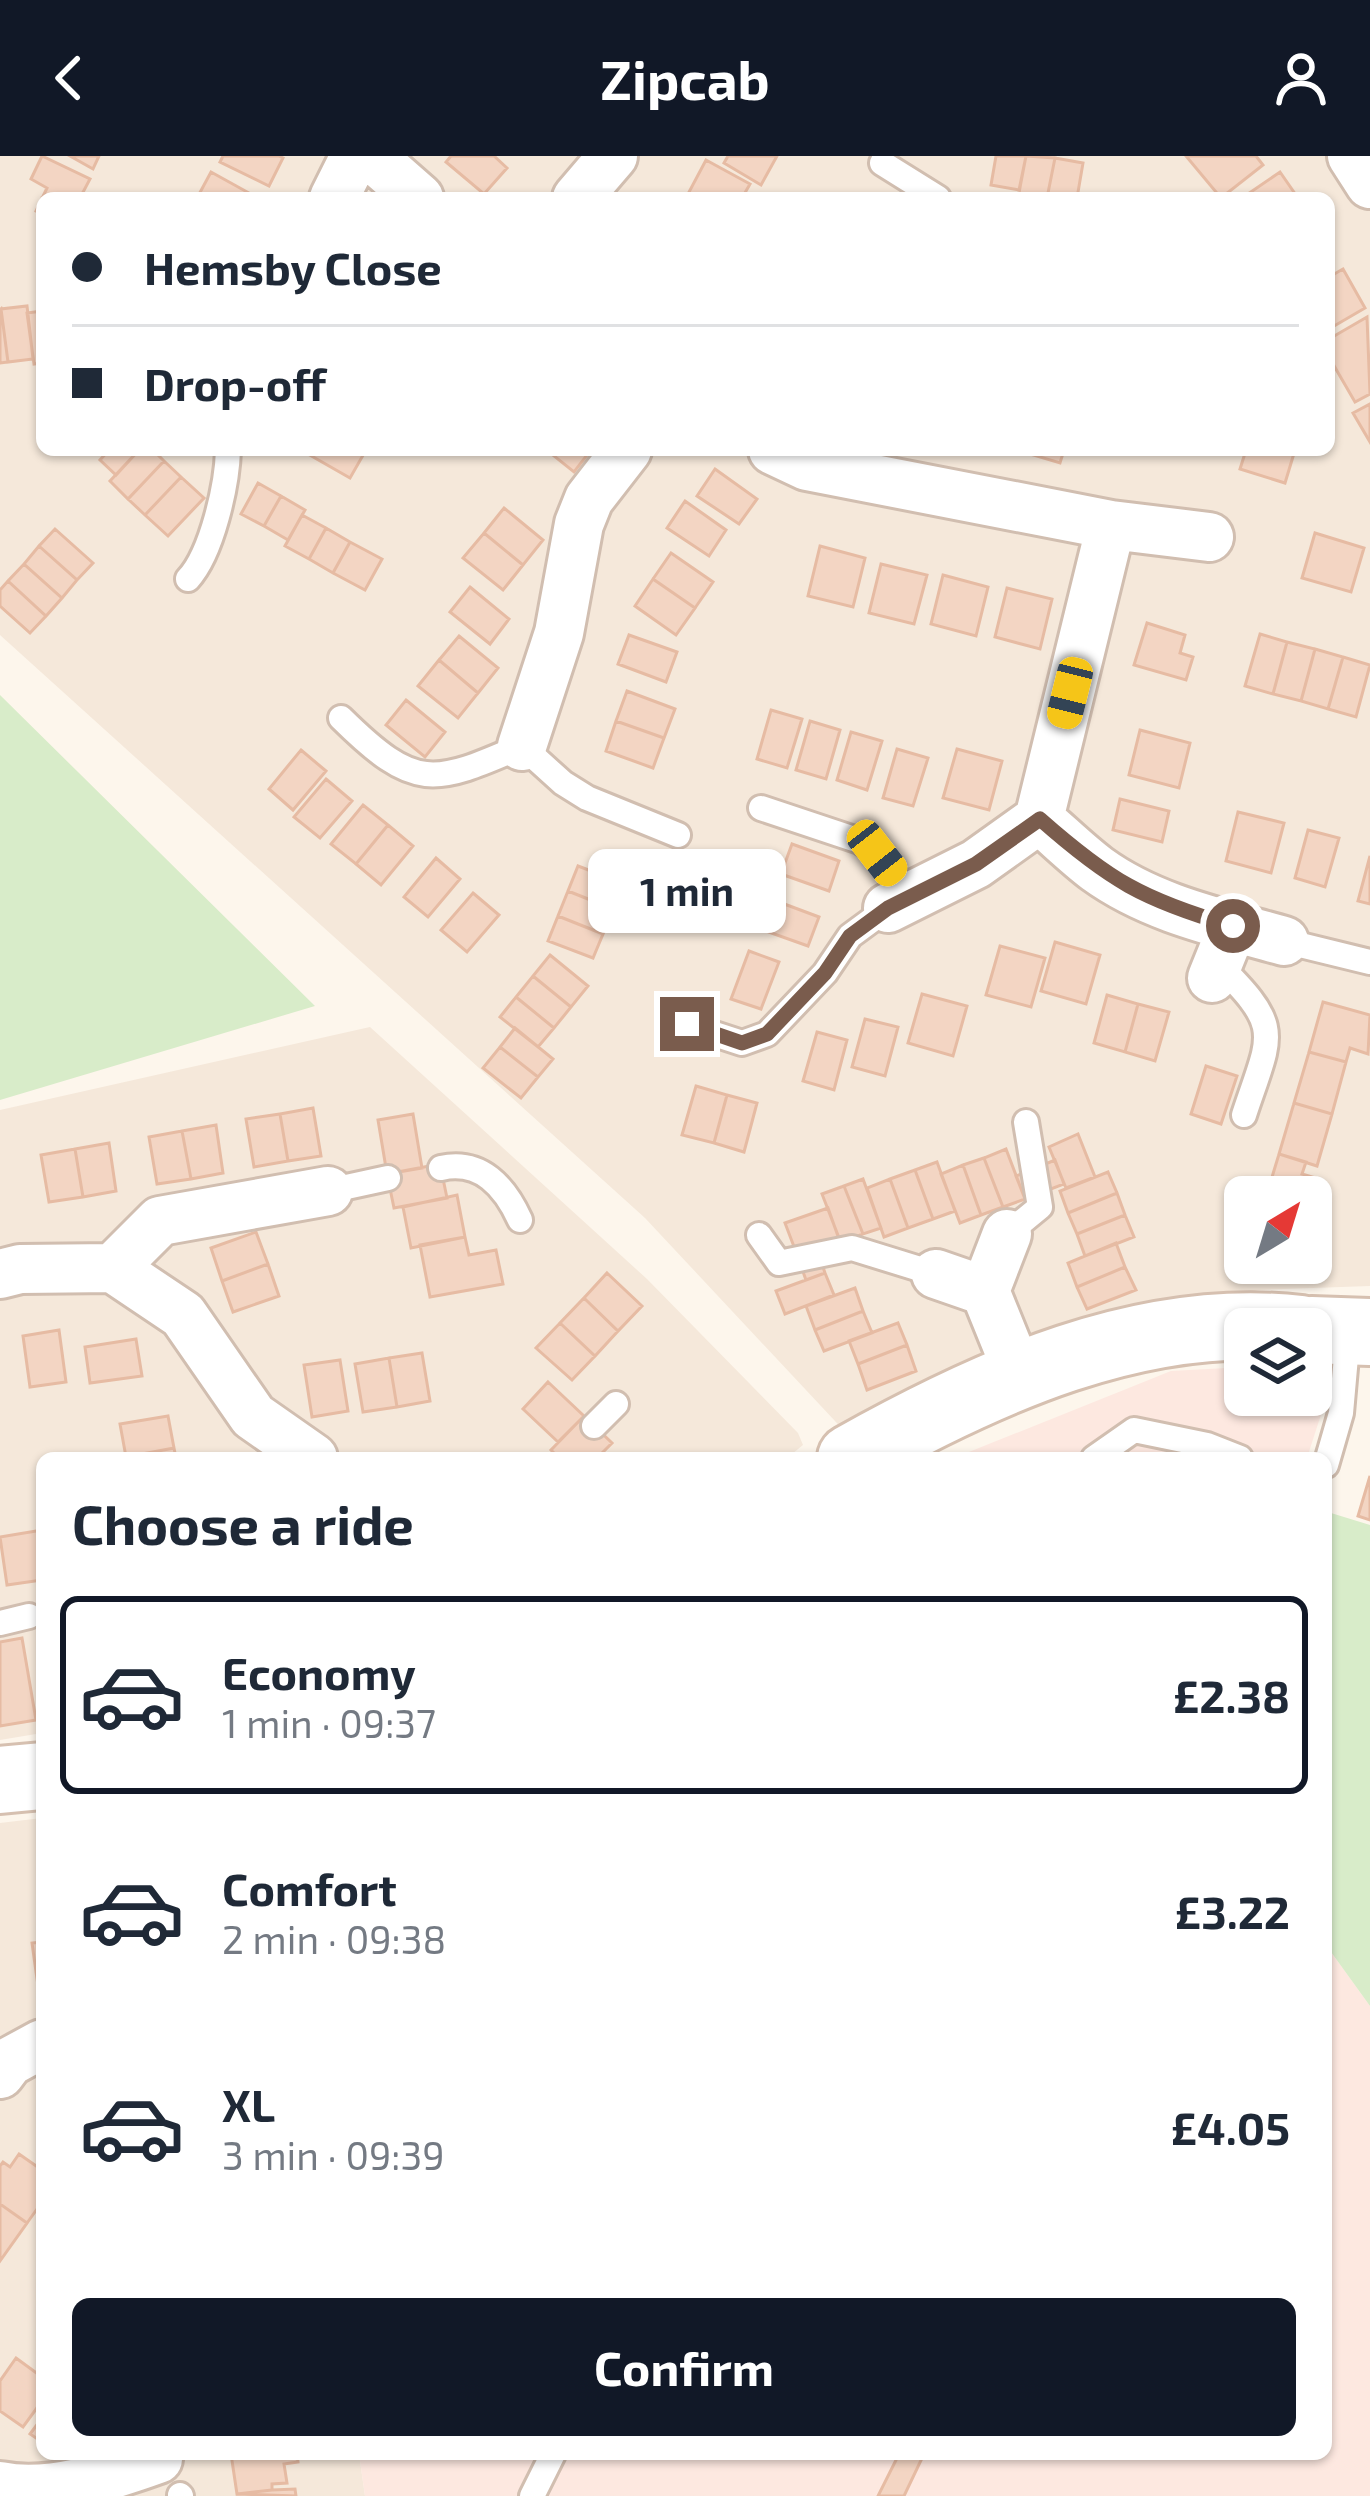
<!DOCTYPE html>
<html lang="en">
<head>
<meta charset="utf-8">
<style>
  :root { --surface:#fff; --page:#f6f6f7; --text:#1f2937; --muted:#747a83; --line:#e0e1e3; --accent:#111827 }
  body { margin:0; font-family:"Exo 2",sans-serif; background:var(--page); color:var(--text); height:100vh; display:flex; flex-direction:column; font-size:45px; white-space:nowrap }
  * { box-sizing:border-box; margin:0 }
  p { font-size:39px; color:var(--muted) }
  .icon { flex:none; width:66px; height:66px; fill:none; stroke:currentColor; stroke-width:2; stroke-linecap:round; stroke-linejoin:round }
  .map { position:relative; flex:1; overflow:hidden }
  .sheet { position:absolute; left:36px; top:1296px; width:1296px; height:1008px; display:flex; flex-direction:column; background:var(--surface); border-radius:18px; box-shadow:0 3px 9px #0004 }
  .sheet>* { flex:none }
  .hud { position:absolute; left:36px; top:36px; width:1299px; height:264px; border-radius:18px; box-shadow:0 3px 9px #0004; display:grid; align-content:center; height:264px; padding:0 36px; background:var(--surface) }
  .needle { width:78px; rotate:38deg }
  .fabs { position:absolute; left:1224px; top:1020px; display:grid; gap:24px }
  .fabs a { display:grid; place-items:center; width:108px; height:108px; border-radius:18px; background:var(--surface); box-shadow:0 3px 9px #0004; font-size:60px }
  .end { position:absolute; width:54px; height:54px; margin:-27px; border:15px solid #7a5c4d; background:#fff; box-shadow:0 0 0 6px #fff }
  .from { border-radius:50% }
  .bubble { position:absolute; height:84px; border-radius:18px; background:var(--surface); box-shadow:0 3px 9px #0004; font-size:39px; font-weight:700; line-height:84px; text-align:center }
  .car { position:absolute; width:36px; height:72px; margin:-36px -18px; border-radius:15px; box-shadow:0 0 9px 3px #0007; background:linear-gradient(#f5c518 24%,#345 0 40%,#f5c518 0 76%,#345 0 86%,#f5c518 0) }
  .hud b { display:flex; align-items:center; gap:42px; height:114px; font-size:45px }
  .hud b+b { border-top:3px solid var(--line) }
  .hud i { width:30px; height:30px; background:var(--text) }
  ul { padding:0; list-style:none }
  li { display:flex; align-items:center; gap:36px; height:198px; margin:0 24px 18px; padding:0 12px; border:6px solid transparent; border-radius:18px }
  li div { flex:1 }
  li b { display:block; font-size:45px }
  li em { font-style:normal; font-weight:700 }
  li.on { border-color:var(--accent) }
  li>.icon { width:108px; height:108px; stroke-width:1.5 }
  h2 { padding:0 36px; font-size:54px; line-height:144px }
  .button { display:flex; gap:24px; margin-top:auto; padding:24px 36px }
  .button a { flex:1; height:138px; border-radius:18px; background:var(--accent); color:#fff; font-size:48px; font-weight:700; line-height:138px; text-align:center }
  header { display:flex; justify-content:space-between; align-items:center; height:156px; padding:0 36px; background:var(--accent); color:#fff; font-size:54px; font-weight:700 }
  .map>svg:first-child { display:block }
</style>
</head>
<body>
<header><svg class="icon" aria-label="back" viewBox="0 0 24 24"><path d="M15 5l-7 7 7 7"/></svg>Zipcab<svg class="icon" aria-label="person" viewBox="0 0 24 24"><circle cx="12" cy="8" r="4"/><path d="M4 21q1-7 8-7t8 7"/></svg></header>
<div class="map">
<svg width="1370" height="2340" viewBox="0 0 1370 2340">
  <rect width="100%" height="100%" fill="#fdf6ec"/>
  <path fill="#f5e8da" fill-rule="evenodd" d="M 0,0 L 1370,0 L 1370,1130 L 1259,1134 L 1074,1173 L 978,1199 L 849,1280 L 645,1062 L 0,479 ZM 42,42 L 1329,42 L 1329,294 L 42,294 ZM 1245,1041 L 1311,1041 L 1311,1107 L 1245,1107 Z
    M 370,871 L 647,1123 L 798,1277 L 803,1289 L 787,1302 L 42,1302 L 42,1577 L 0,1584 L 0,954 Z
    M 42,1662 L 42,2298 L 359,2298 L 365,2340 L 0,2340 L 0,1667 Z"/>
  <path fill="#fde8e0" d="M 1245,1211 L 1245,1239 L 1311,1239 L 1311,1233 L 1327,1240 L 1307,1302 L 954,1302 L 1171,1215 Z
    M 1326,1789 L 1370,1850 L 1370,2340 L 365,2340 L 359,2298 L 1326,2298 Z"/>
  <path fill="#d8ecc9" d="M 0,539 L 315,850 L 0,944 Z
    M 1331,1357 L 1370,1369 L 1370,1850 L 1326,1789 L 1326,1361 Z"/>
  <path fill="#f3d5c3" stroke="#e6bba3" stroke-width="3" d="M 42,0 L 90,23 L 80,42 L 42,42 L 42,58 L 36,55 L 47,32 L 31,23 Z
    M 70,0 L 99,0 L 93,13 Z
    M 223,0 L 279,0 L 283,2 L 269,30 L 220,6 Z
    M 451,0 L 494,0 L 507,12 L 484,38 L 446,6 Z
    M 728,0 L 777,0 L 761,29 L 724,7 Z
    M 996,0 L 1026,0 L 1019,34 L 991,29 Z
    M 1026,0 L 1055,2 L 1047,42 L 1018,42 Z
    M 1186,0 L 1256,0 L 1263,9 L 1221,42 Z
    M 1055,2 L 1083,7 L 1077,42 L 1047,42 Z
    M 706,4 L 750,28 L 742,42 L 701,42 L 689,36 Z
    M 211,16 L 258,42 L 197,42 Z
    M 1280,16 L 1298,42 L 1242,42 Z
    M 1343,113 L 1365,152 L 1329,173 L 1329,121 Z
    M 27,150 L 33,203 L 8,206 L 1,153 Z
    M 1,153 L 8,206 L 0,207 L 0,154 Z
    M 42,155 L 42,207 L 34,208 L 27,157 Z
    M 1367,161 L 1370,238 L 1355,246 L 1329,201 L 1329,183 Z
    M 1370,248 L 1370,286 L 1353,257 Z
    M 109,294 L 139,294 L 116,319 L 100,304 Z
    M 139,294 L 153,294 L 164,305 L 128,343 L 110,325 Z
    M 301,294 L 366,294 L 350,322 Z
    M 551,294 L 591,294 L 574,316 L 549,296 Z
    M 1031,294 L 1064,294 L 1060,307 L 1030,298 Z
    M 1246,294 L 1295,294 L 1285,327 L 1240,313 Z
    M 164,305 L 181,321 L 145,359 L 128,343 Z
    M 715,313 L 757,343 L 739,368 L 697,340 Z
    M 181,321 L 204,342 L 168,380 L 145,359 Z
    M 258,327 L 281,340 L 264,370 L 241,358 Z
    M 281,340 L 305,354 L 288,384 L 264,370 Z
    M 685,345 L 726,374 L 709,400 L 667,372 Z
    M 504,352 L 543,384 L 523,409 L 484,377 Z
    M 302,359 L 326,372 L 309,403 L 285,390 Z
    M 326,372 L 350,386 L 333,417 L 309,403 Z
    M 55,373 L 93,407 L 77,424 L 39,390 Z
    M 484,377 L 523,409 L 503,434 L 463,402 Z
    M 1315,377 L 1364,392 L 1351,436 L 1302,422 Z
    M 350,386 L 382,403 L 365,434 L 333,417 Z
    M 39,390 L 77,424 L 62,442 L 24,408 Z
    M 820,390 L 865,402 L 853,451 L 808,440 Z
    M 671,397 L 713,426 L 695,452 L 653,423 Z
    M 24,408 L 62,442 L 46,460 L 8,425 Z
    M 881,408 L 927,419 L 914,468 L 869,457 Z
    M 943,419 L 988,431 L 976,480 L 931,468 Z
    M 653,423 L 695,452 L 676,479 L 635,450 Z
    M 8,425 L 46,460 L 30,477 L 0,450 L 0,434 Z
    M 470,431 L 509,463 L 490,488 L 450,456 Z
    M 1007,432 L 1052,443 L 1040,493 L 995,481 Z
    M 1147,467 L 1185,479 L 1180,497 L 1193,501 L 1186,524 L 1134,509 Z
    M 1260,478 L 1287,486 L 1273,538 L 1245,530 Z
    M 629,479 L 677,496 L 666,526 L 618,508 Z
    M 459,480 L 498,512 L 478,537 L 439,504 Z
    M 1287,486 L 1315,493 L 1301,545 L 1273,538 Z
    M 1315,493 L 1343,501 L 1328,553 L 1301,545 Z
    M 1343,501 L 1370,509 L 1356,561 L 1328,553 Z
    M 439,504 L 478,537 L 458,562 L 418,530 Z
    M 627,535 L 675,553 L 664,582 L 616,565 Z
    M 406,544 L 445,576 L 425,601 L 386,569 Z
    M 771,554 L 802,563 L 787,612 L 757,603 Z
    M 616,565 L 664,582 L 653,612 L 606,595 Z
    M 810,565 L 840,574 L 826,623 L 796,614 Z
    M 1140,574 L 1190,587 L 1179,632 L 1129,619 Z
    M 851,576 L 882,585 L 867,634 L 837,624 Z
    M 897,593 L 928,602 L 913,650 L 883,642 Z
    M 957,593 L 1002,605 L 989,654 L 943,642 Z
    M 301,594 L 326,615 L 293,654 L 269,633 Z
    M 326,623 L 352,645 L 320,682 L 294,661 Z
    M 1120,643 L 1169,655 L 1162,686 L 1113,674 Z
    M 363,649 L 388,669 L 356,708 L 331,688 Z
    M 1238,656 L 1284,667 L 1271,717 L 1226,705 Z
    M 388,669 L 413,690 L 381,729 L 356,708 Z
    M 1308,674 L 1339,682 L 1325,731 L 1295,722 Z
    M 792,688 L 839,705 L 829,735 L 781,718 Z
    M 1370,700 L 1370,748 L 1358,745 Z
    M 436,702 L 460,723 L 428,761 L 404,741 Z
    M 578,710 L 623,727 L 613,753 L 568,735 Z
    M 568,735 L 613,753 L 603,778 L 558,760 Z
    M 473,737 L 499,759 L 467,796 L 441,774 Z
    M 771,743 L 819,761 L 808,790 L 760,773 Z
    M 558,760 L 603,778 L 593,802 L 548,785 Z
    M 1055,786 L 1100,799 L 1086,848 L 1041,835 Z
    M 1000,790 L 1045,802 L 1031,851 L 986,839 Z
    M 749,795 L 779,806 L 761,853 L 731,843 Z
    M 550,799 L 588,830 L 571,851 L 533,820 Z
    M 533,820 L 571,851 L 554,872 L 516,841 Z
    M 922,838 L 967,850 L 953,900 L 908,887 Z
    M 1107,839 L 1138,848 L 1125,896 L 1094,887 Z
    M 516,841 L 554,872 L 538,891 L 500,861 Z
    M 1323,846 L 1370,859 L 1368,898 L 1350,892 L 1346,906 L 1309,896 Z
    M 1138,848 L 1169,856 L 1155,905 L 1125,896 Z
    M 865,863 L 898,871 L 885,920 L 852,911 Z
    M 515,872 L 553,903 L 538,921 L 500,891 Z
    M 817,876 L 847,884 L 834,934 L 803,925 Z
    M 500,891 L 538,921 L 521,942 L 483,912 Z
    M 1309,896 L 1346,906 L 1332,958 L 1294,947 Z
    M 1206,910 L 1237,920 L 1221,968 L 1191,958 Z
    M 696,930 L 727,939 L 714,987 L 682,979 Z
    M 727,939 L 757,947 L 744,996 L 714,987 Z
    M 1294,947 L 1332,958 L 1317,1010 L 1279,998 Z
    M 313,952 L 321,1000 L 288,1005 L 280,958 Z
    M 280,958 L 288,1005 L 254,1011 L 246,963 Z
    M 413,958 L 422,1012 L 387,1018 L 378,964 Z
    M 216,969 L 223,1017 L 191,1023 L 182,975 Z
    M 182,975 L 191,1023 L 157,1028 L 149,981 Z
    M 1078,978 L 1095,1021 L 1066,1032 L 1049,991 Z
    M 109,987 L 116,1035 L 83,1041 L 75,993 Z
    M 75,993 L 83,1041 L 49,1046 L 41,999 Z
    M 1006,993 L 1025,1043 L 1003,1051 L 984,1002 Z
    M 1279,998 L 1306,1006 L 1302,1018 L 1319,1023 L 1313,1044 L 1324,1048 L 1319,1065 L 1311,1063 L 1311,1041 L 1266,1041 Z
    M 984,1002 L 1003,1051 L 981,1059 L 963,1009 Z
    M 1055,1004 L 1064,1028 L 1025,1043 L 1016,1020 Z
    M 937,1006 L 955,1055 L 933,1063 L 915,1014 Z
    M 440,1008 L 447,1042 L 394,1052 L 387,1018 Z
    M 963,1009 L 981,1059 L 960,1067 L 941,1018 Z
    M 915,1014 L 933,1063 L 908,1072 L 890,1023 Z
    M 1108,1016 L 1117,1037 L 1068,1057 L 1060,1035 Z
    M 863,1023 L 881,1072 L 863,1078 L 844,1030 Z
    M 890,1023 L 908,1072 L 884,1081 L 867,1032 Z
    M 844,1030 L 863,1078 L 841,1087 L 822,1038 Z
    M 1117,1037 L 1125,1059 L 1077,1078 L 1068,1057 Z
    M 457,1039 L 465,1081 L 411,1092 L 403,1051 Z
    M 828,1052 L 839,1083 L 796,1096 L 785,1067 Z
    M 1125,1059 L 1134,1081 L 1085,1100 L 1077,1078 Z
    M 256,1076 L 268,1108 L 222,1125 L 211,1092 Z
    M 465,1081 L 469,1099 L 496,1094 L 503,1128 L 430,1141 L 420,1089 Z
    M 1116,1087 L 1125,1111 L 1077,1131 L 1068,1107 Z
    M 816,1090 L 825,1117 L 806,1124 L 796,1096 Z
    M 268,1108 L 279,1140 L 233,1156 L 222,1125 Z
    M 1125,1111 L 1136,1134 L 1087,1153 L 1077,1131 Z
    M 607,1117 L 642,1150 L 618,1175 L 584,1142 Z
    M 825,1117 L 834,1139 L 785,1158 L 776,1135 Z
    M 855,1132 L 863,1155 L 815,1174 L 806,1150 Z
    M 584,1142 L 618,1175 L 595,1200 L 560,1167 Z
    M 863,1155 L 872,1177 L 824,1195 L 815,1174 Z
    M 560,1167 L 595,1200 L 572,1224 L 536,1192 Z
    M 898,1167 L 907,1189 L 858,1208 L 849,1185 Z
    M 59,1174 L 66,1226 L 30,1231 L 23,1180 Z
    M 136,1183 L 142,1220 L 90,1227 L 85,1191 Z
    M 907,1189 L 916,1215 L 867,1234 L 858,1208 Z
    M 422,1197 L 430,1245 L 397,1251 L 389,1202 Z
    M 389,1202 L 397,1251 L 363,1256 L 355,1208 Z
    M 340,1204 L 348,1255 L 312,1261 L 304,1209 Z
    M 548,1226 L 584,1260 L 558,1286 L 523,1253 Z
    M 168,1260 L 174,1292 L 126,1301 L 120,1268 Z
    M 584,1260 L 612,1287 L 597,1302 L 559,1302 L 551,1294 Z
    M 174,1292 L 176,1302 L 126,1301 Z
    M 1370,1320 L 1370,1364 L 1358,1360 Z
    M 42,1374 L 42,1424 L 7,1429 L 0,1381 Z
    M 22,1482 L 36,1564 L 0,1570 L 0,1486 Z
    M 42,1786 L 42,1837 L 39,1837 L 32,1787 Z
    M 19,1998 L 42,2014 L 42,2046 L 27,2067 L 0,2048 L 0,2010 L 3,2006 L 10,2011 Z
    M 0,2048 L 27,2067 L 0,2105 Z
    M 16,2202 L 42,2221 L 42,2245 L 23,2271 L 0,2255 L 0,2225 Z
    M 42,2262 L 42,2286 L 30,2278 Z
    M 231,2298 L 297,2298 L 298,2306 L 284,2308 L 287,2327 L 272,2328 L 272,2334 L 237,2338 Z
    M 899,2298 L 924,2298 L 904,2340 L 878,2340 Z
    M 295,2333 L 296,2340 L 237,2338 L 272,2334 Z"/>
  <g fill="none" stroke-linecap="round" stroke-linejoin="round">
    <g stroke="#d1beb0" stroke-width="30">
      <path id="lane" d="M 882,7 L 938,42
        M 188,423 C 212,397 227,329 228,294
        M 341,562 C 415,635 433,629 522,590 L 563,627 L 587,642 L 678,679
        M 761,652 L 860,685 L 877,697 L 912,741
        M 1284,785 L 1370,806
        M 1218,808 C 1284,873 1271,877 1244,959
        M 687,869 L 742,887 L 767,878 L 825,817 L 850,780 L 888,752
        M 441,1012 C 481,1003 505,1031 520,1064
        M 328,1035 L 388,1022
        M 1007,1078 L 1040,1051 L 1026,966
        M 759,1079 L 779,1107 L 852,1092 L 936,1118
        M 594,1270 L 616,1248
        M 1094,1302 L 1134,1274 L 1207,1289 L 1240,1302
        M 1326,1309 L 1341,1257 L 1348,1178
        M 0,1467 L 29,1460
        M 180,2339 L 181,2340
        M 532,2340 L 553,2298"/>
    </g>
    <g stroke="#d1beb0" stroke-width="54">
      <path id="street" d="M 371,0 L 419,42
        M 1352,0 L 1370,28
        M 334,42 L 355,0
        M 577,42 L 613,0
        M 773,294 L 807,310 L 1111,369 L 1209,381
        M 1111,369 L 1039,663 C 1058,679 1077,698 1097,713 C 1152,753 1221,767 1284,785
        M 522,590 L 559,477 L 579,368 L 589,343 L 627,294
        M 888,752 L 976,708 L 1039,663
        M 1212,822 L 1233,770
        M 1007,1078 L 985,1135 L 1019,1219
        M 113,1112 L 160,1065 L 328,1035
        M 0,1118 L 20,1113 L 113,1112 L 183,1159 L 253,1260 L 313,1302
        M 936,1118 L 985,1135
        M 0,1918 L 9,1906 L 42,1888
        M 0,2330 C 49,2340 111,2320 158,2303"/>
    </g>
    <g stroke="#d6c0b0" stroke-width="72">
      <path id="secondary" d="M 1311,1174 L 1370,1176
        M 851,1302 C 987,1226 1141,1155 1301,1173
        M 0,1624 L 42,1620"/>
    </g>
    <use href="#lane" stroke="#fff" stroke-width="24"/>
    <use href="#street" stroke="#fff" stroke-width="48"/>
    <use href="#secondary" stroke="#fff" stroke-width="66"/>
  </g>
  <g fill="none" stroke-linecap="round" stroke-linejoin="round">
    <path stroke="#7a5c4d" stroke-width="15" d="M 687,868 L 742,887 L 767,878 L 825,817 L 850,780 L 888,752 L 976,708 L 1040,663 C 1109,724 1143,744 1233,770"/>
  </g>
</svg>
<div class="fabs">
<a><svg class="needle" viewBox="-14 -14 28 28"><path d="M0-13l5 13h-10z" fill="#e53935"/><path d="M0 13l5-13h-10z" fill="#747a83"/></svg></a>
<a><svg class="icon" aria-label="layers" viewBox="0 0 24 24"><path d="M12 4l9 5-9 5-9-5zM3 14l9 5 9-5"/></svg></a>
</div>
<i class="end from" style="left:1233px;top:770px"></i>
<i class="end" style="left:687px;top:868px"></i>
<div class="bubble" style="left:588px;top:693px;width:198px">1 min</div>
<i class="car" style="left:1070px;top:537px;rotate:194deg"></i>
<i class="car" style="left:877px;top:697px;rotate:142deg"></i>
<div class="hud">
<b><i class="from"></i>Hemsby Close</b>
<b><i></i>Drop-off</b>
</div>
<section class="sheet">
<h2>Choose a ride</h2>
<ul>
<li class="on"><svg class="icon" aria-label="car" viewBox="0 0 24 24"><path d="M5 17H2v-5l4-1 3-4h7l3 4 3 1v5h-3M9 17h6M6 11h13"/><circle cx="7" cy="17" r="2"/><circle cx="17" cy="17" r="2"/></svg><div><b>Economy</b><p>1 min · 09:37</p></div><em>£2.38</em></li>
<li><svg class="icon" aria-label="car" viewBox="0 0 24 24"><path d="M5 17H2v-5l4-1 3-4h7l3 4 3 1v5h-3M9 17h6M6 11h13"/><circle cx="7" cy="17" r="2"/><circle cx="17" cy="17" r="2"/></svg><div><b>Comfort</b><p>2 min · 09:38</p></div><em>£3.22</em></li>
<li><svg class="icon" aria-label="car" viewBox="0 0 24 24"><path d="M5 17H2v-5l4-1 3-4h7l3 4 3 1v5h-3M9 17h6M6 11h13"/><circle cx="7" cy="17" r="2"/><circle cx="17" cy="17" r="2"/></svg><div><b>XL</b><p>3 min · 09:39</p></div><em>£4.05</em></li>
</ul>
<div class="button"><a>Confirm</a></div>
</section>
</div>
</body>
</html>
